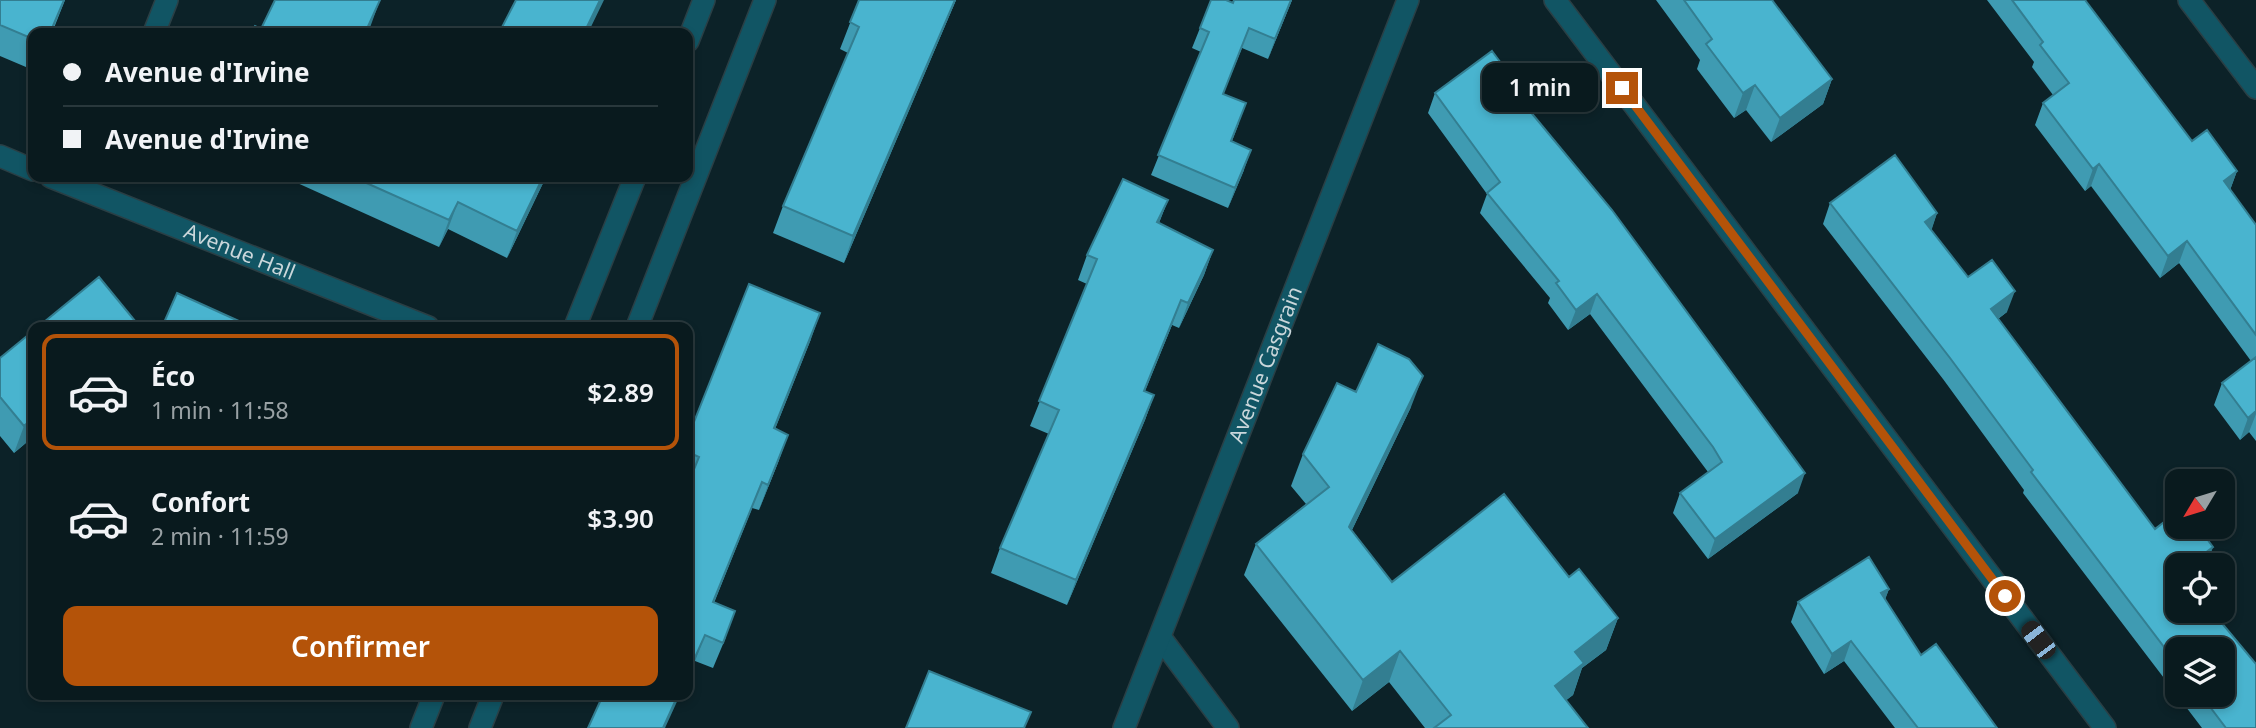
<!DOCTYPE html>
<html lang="fr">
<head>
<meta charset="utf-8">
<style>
  :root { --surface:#091a1e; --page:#17272b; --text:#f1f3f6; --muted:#99a1a4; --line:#29383c; --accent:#b45309 }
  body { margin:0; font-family:"Noto Sans",sans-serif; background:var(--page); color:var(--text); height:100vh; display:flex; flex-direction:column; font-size:26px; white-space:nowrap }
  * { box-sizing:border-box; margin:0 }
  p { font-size:23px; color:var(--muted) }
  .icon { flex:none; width:38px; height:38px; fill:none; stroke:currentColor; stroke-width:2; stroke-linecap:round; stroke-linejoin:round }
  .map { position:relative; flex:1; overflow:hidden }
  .details { position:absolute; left:28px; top:322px; width:665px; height:378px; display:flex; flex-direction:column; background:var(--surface); border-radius:14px; box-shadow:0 4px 10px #0003,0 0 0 2px var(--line) }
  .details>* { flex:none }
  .top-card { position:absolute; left:28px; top:28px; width:665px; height:154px; border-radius:14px; box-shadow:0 4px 10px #0003,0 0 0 2px var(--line); display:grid; align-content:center; height:154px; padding:0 35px; background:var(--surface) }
  .needle { width:46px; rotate:232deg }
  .fabs { position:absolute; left:2165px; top:469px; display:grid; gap:14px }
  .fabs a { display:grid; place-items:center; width:70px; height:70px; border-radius:14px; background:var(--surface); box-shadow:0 4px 10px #0003,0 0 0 2px var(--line); font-size:35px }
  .end { position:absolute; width:32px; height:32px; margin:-16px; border:9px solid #b45309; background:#fff; box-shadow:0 0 0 4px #fff }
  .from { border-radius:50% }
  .bubble { position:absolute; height:49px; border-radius:14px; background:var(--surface); box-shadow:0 4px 10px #0003,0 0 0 2px var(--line); font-size:23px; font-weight:600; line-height:49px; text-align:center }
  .car { position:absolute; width:21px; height:42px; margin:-21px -10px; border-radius:9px; box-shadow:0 0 5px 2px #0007; background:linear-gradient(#222 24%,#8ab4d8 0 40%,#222 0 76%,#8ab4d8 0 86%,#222 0) }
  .top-card b { display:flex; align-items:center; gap:24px; height:66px; font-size:26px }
  .top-card b+b { border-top:2px solid var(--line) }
  .top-card i { width:18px; height:18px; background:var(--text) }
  ul { padding:12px 0 0; list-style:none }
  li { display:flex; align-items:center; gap:21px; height:116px; margin:0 14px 10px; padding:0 21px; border:4px solid transparent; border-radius:14px }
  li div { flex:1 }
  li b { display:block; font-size:26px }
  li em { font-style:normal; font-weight:600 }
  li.on { border-color:var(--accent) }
  li>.icon { width:63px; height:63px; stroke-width:1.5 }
  .action { display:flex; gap:14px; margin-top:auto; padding:14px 35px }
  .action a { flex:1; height:80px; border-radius:14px; background:var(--accent); color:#fff; font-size:28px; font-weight:600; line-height:80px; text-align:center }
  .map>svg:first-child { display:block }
</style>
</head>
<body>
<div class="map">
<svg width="2256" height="728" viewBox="0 0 2256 728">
  <rect width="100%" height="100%" fill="#0c2228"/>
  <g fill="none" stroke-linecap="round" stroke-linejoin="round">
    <g stroke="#2a3f45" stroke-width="24">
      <g id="street">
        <path d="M 1555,0 L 2105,728"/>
        <path d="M 2189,0 L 2256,88"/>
        <path d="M 154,33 L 167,0"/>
        <path d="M 688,41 L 704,0"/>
        <path d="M 0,156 L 33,170"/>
        <path id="s1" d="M 51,177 L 428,327"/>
        <path d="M 575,327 L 635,177"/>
        <path d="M 637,327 L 765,0"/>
        <path d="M 1160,637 L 1228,728"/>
        <path d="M 421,728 L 434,695"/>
        <path d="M 480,728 L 493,695"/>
        <path id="s2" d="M 1124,728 L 1408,0"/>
      </g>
    </g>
    <use href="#street" stroke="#115564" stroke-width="21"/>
  </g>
  <path fill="#3f9bb2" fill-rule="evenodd" d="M 0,0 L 65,0 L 52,33 L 33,33 L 33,70 L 0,56 Z
    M 859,0 L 956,0 L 844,263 L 773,233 L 783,206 L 848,53 L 840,49 Z
    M 1234,0 L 1292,0 L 1268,59 L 1242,48 L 1223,94 L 1239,123 L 1232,141 L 1244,170 L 1228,208 L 1151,175 L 1201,52 L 1192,48 L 1200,28 L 1233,3 Z
    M 1656,0 L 1772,0 L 1832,79 L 1823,104 L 1771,142 L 1746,110 L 1734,118 L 1697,69 L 1700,60 Z
    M 1987,0 L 2085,0 L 2192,141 L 2237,171 L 2230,190 L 2256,225 L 2256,441 L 2249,432 L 2240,440 L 2214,405 L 2222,383 L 2251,361 L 2179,263 L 2160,278 L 2091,186 L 2085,191 L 2035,125 L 2043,103 L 2053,95 L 2032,67 L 2034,62 Z
    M 1435,93 L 1531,112 L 1798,493 L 1708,559 L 1673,513 L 1680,493 L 1708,472 L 1590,314 L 1568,330 L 1548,303 L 1550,298 L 1480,213 L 1487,194 L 1428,113 Z
    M 284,177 L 546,177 L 507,258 L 448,229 L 439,247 Z
    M 1168,200 L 1159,223 L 1213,250 L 1204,275 L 1179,328 L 1172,325 L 1145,391 L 1154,395 L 1145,420 L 1067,605 L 991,573 L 1000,548 L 1049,434 L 1030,426 L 1087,284 L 1078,280 L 1087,255 Z
    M 1830,203 L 1937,213 L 1931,230 L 1968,277 L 2007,312 L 1998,319 L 2177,565 L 2218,618 L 2256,728 L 2202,728 L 2023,493 L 2024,490 L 1943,379 L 1823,224 ZM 2177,649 L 2222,695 L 2177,695 Z
    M 811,339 L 775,429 L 779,460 L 759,510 L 752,508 L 714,603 L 726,637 L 713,668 L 695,661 L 688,482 L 688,437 Z
    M 0,358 L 33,437 L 14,453 L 0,436 Z
    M 1411,407 L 1352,530 L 1392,582 L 1569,577 L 1618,618 L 1606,650 L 1582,668 L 1573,695 L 1566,700 L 1588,728 L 1425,728 L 1389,682 L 1352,711 L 1244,575 L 1256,544 L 1306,504 L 1291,486 L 1303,454 Z
    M 1889,589 L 1885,599 L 1921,655 L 1997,728 L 1895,728 L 1844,661 L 1824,674 L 1791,622 L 1798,602 Z"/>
  <path fill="#337e91" d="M 380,0 L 368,33 L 365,33 Z
    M 600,0 L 604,0 L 588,33 L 584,33 Z
    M 955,0 L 956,0 L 844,263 L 853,236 Z
    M 1291,0 L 1292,0 L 1268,59 L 1275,39 Z
    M 1832,79 L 1823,104 L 1771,142 L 1780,118 Z
    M 1755,85 L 1746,110 L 1734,118 L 1743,93 Z
    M 1251,150 L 1244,170 L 1228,208 L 1235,188 Z
    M 2099,164 L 2091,186 L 2085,191 L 2093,169 Z
    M 2237,171 L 2229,193 L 2224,181 Z
    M 543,177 L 546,177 L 507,258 L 517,231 Z
    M 1168,200 L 1158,225 L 1157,222 Z
    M 458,202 L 448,229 L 439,247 L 449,220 Z
    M 1937,213 L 1930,235 L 1925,222 Z
    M 2187,241 L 2179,263 L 2160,278 L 2168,256 Z
    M 1213,250 L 1204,275 L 1179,328 L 1188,303 Z
    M 2015,291 L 2007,312 L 1983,330 L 1991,309 Z
    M 1597,294 L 1590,314 L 1568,330 L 1576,310 Z
    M 1181,300 L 1172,325 L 1134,416 L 1144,391 Z
    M 820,313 L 811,339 L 765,454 L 774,428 Z
    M 1423,376 L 1411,407 L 1338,559 L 1349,527 Z
    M 1154,395 L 1145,420 L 1067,605 L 1076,580 Z
    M 2256,411 L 2256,414 L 2249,432 L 2240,440 L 2248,418 Z
    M 33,418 L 33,437 L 14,453 L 24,426 Z
    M 788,435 L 779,460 L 759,510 L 768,485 Z
    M 1805,473 L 1798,493 L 1708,559 L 1715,539 Z
    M 762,482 L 752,508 L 703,628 L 713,602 Z
    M 2213,547 L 2207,565 L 2189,565 Z
    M 1889,589 L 1882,608 L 1881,593 Z
    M 1618,618 L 1606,650 L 1582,668 L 1573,695 L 1544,718 L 1555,686 L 1575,652 Z
    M 705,635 L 695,661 L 688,678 L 688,673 Z
    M 1851,641 L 1844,661 L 1824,674 L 1832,654 Z
    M 1400,651 L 1389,682 L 1352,711 L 1363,680 Z
    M 678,695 L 680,695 L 665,728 L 663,728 Z"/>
  <path fill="#49b4cf" stroke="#337e91" stroke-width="2" d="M 0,0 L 64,0 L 50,33 L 33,33 L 33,39 L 0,25 Z
    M 275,0 L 380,0 L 365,33 L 251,33 L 255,26 L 261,29 Z
    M 516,0 L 600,0 L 584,33 L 499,33 Z
    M 859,0 L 955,0 L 853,236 L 783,206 L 859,27 L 850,22 Z
    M 1211,0 L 1226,0 L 1233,3 L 1234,0 L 1291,0 L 1275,39 L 1249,28 L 1223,94 L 1246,103 L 1231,141 L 1251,150 L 1235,188 L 1158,155 L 1209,32 L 1200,28 Z
    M 1684,0 L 1772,0 L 1832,79 L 1780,118 L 1755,85 L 1743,93 L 1706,44 L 1712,39 Z
    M 2012,0 L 2085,0 L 2192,141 L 2207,130 L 2237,171 L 2224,181 L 2256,225 L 2256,335 L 2187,241 L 2168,256 L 2099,164 L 2093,169 L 2043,103 L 2069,83 L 2040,45 L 2043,42 Z
    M 1492,51 L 1533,106 L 1529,110 L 1612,210 L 1805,473 L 1715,539 L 1680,493 L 1722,462 L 1713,447 L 1597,294 L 1576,310 L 1556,283 L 1559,281 L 1487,193 L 1500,182 L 1435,93 Z
    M 1895,155 L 1937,213 L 1925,222 L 1968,277 L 1992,260 L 2015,291 L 1991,309 L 2155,529 L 2177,512 L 2177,527 L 2198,527 L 2213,547 L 2189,565 L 2177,565 L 2177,611 L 2220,611 L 2215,615 L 2256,664 L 2256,728 L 2226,728 L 2201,695 L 2222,695 L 2222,649 L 2177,649 L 2177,664 L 2031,472 L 2033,470 L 1950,358 L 1830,203 Z
    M 353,177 L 543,177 L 517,231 L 458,202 L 449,220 Z
    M 1123,179 L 1168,200 L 1157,222 L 1213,250 L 1188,303 L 1181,300 L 1144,391 L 1154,395 L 1076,580 L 1000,548 L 1059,410 L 1039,401 L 1097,259 L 1087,255 Z
    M 99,277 L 140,327 L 38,327 Z
    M 749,284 L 820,313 L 774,428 L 788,435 L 768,485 L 762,482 L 713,602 L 735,611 L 723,643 L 705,635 L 688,673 L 688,484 L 699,457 L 688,452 L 688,437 Z
    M 177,293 L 252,327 L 162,327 Z
    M 33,331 L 33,418 L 24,426 L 0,397 L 0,358 Z
    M 1378,344 L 1409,359 L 1423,376 L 1349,527 L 1392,582 L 1504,494 L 1569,577 L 1579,569 L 1618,618 L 1575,652 L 1584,663 L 1555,686 L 1588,728 L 1434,728 L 1451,715 L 1400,651 L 1363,680 L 1256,544 L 1329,487 L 1303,454 L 1337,383 L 1356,392 Z
    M 2256,357 L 2256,411 L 2248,418 L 2222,383 Z
    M 1869,557 L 1889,589 L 1881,593 L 1921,655 L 1936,644 L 1997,728 L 1918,728 L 1851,641 L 1832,654 L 1798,602 Z
    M 929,671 L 1031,712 L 1024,728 L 906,728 Z
    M 603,695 L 678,695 L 663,728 L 588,728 Z"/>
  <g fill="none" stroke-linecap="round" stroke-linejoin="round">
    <path stroke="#b45309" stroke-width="9" d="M 1622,88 L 2005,596"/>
  </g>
  <g text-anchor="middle" stroke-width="7" stroke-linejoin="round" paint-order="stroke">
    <g font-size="21" fill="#cad7db" stroke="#030a0c">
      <text dy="7" stroke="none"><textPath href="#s1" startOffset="203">Avenue Hall</textPath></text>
      <text dy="7" stroke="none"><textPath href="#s2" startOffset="390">Avenue Casgrain</textPath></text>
    </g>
  </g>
</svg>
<div class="fabs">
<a><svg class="needle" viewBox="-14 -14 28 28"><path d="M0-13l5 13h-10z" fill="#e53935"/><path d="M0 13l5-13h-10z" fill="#99a1a4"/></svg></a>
<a><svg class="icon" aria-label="locate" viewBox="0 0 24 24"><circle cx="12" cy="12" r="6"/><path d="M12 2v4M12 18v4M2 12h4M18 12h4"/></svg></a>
<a><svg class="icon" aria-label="layers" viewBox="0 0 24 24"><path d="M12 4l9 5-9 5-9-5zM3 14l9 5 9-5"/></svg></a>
</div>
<i class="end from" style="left:2005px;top:596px"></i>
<i class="end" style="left:1622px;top:88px"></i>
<div class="bubble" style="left:1482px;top:63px;width:116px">1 min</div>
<i class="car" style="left:2038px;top:640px;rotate:323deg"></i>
<div class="top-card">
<b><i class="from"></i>Avenue d'Irvine</b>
<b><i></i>Avenue d'Irvine</b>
</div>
<section class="details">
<ul>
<li class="on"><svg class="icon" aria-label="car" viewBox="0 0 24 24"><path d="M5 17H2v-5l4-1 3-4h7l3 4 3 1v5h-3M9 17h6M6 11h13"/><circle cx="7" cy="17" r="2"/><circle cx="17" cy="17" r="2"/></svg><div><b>Éco</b><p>1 min · 11:58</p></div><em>$2.89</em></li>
<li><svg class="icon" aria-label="car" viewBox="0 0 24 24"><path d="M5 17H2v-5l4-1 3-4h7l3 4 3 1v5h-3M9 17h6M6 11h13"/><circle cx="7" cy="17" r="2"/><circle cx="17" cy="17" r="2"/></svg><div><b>Confort</b><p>2 min · 11:59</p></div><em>$3.90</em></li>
</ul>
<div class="action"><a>Confirmer</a></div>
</section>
</div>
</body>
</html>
